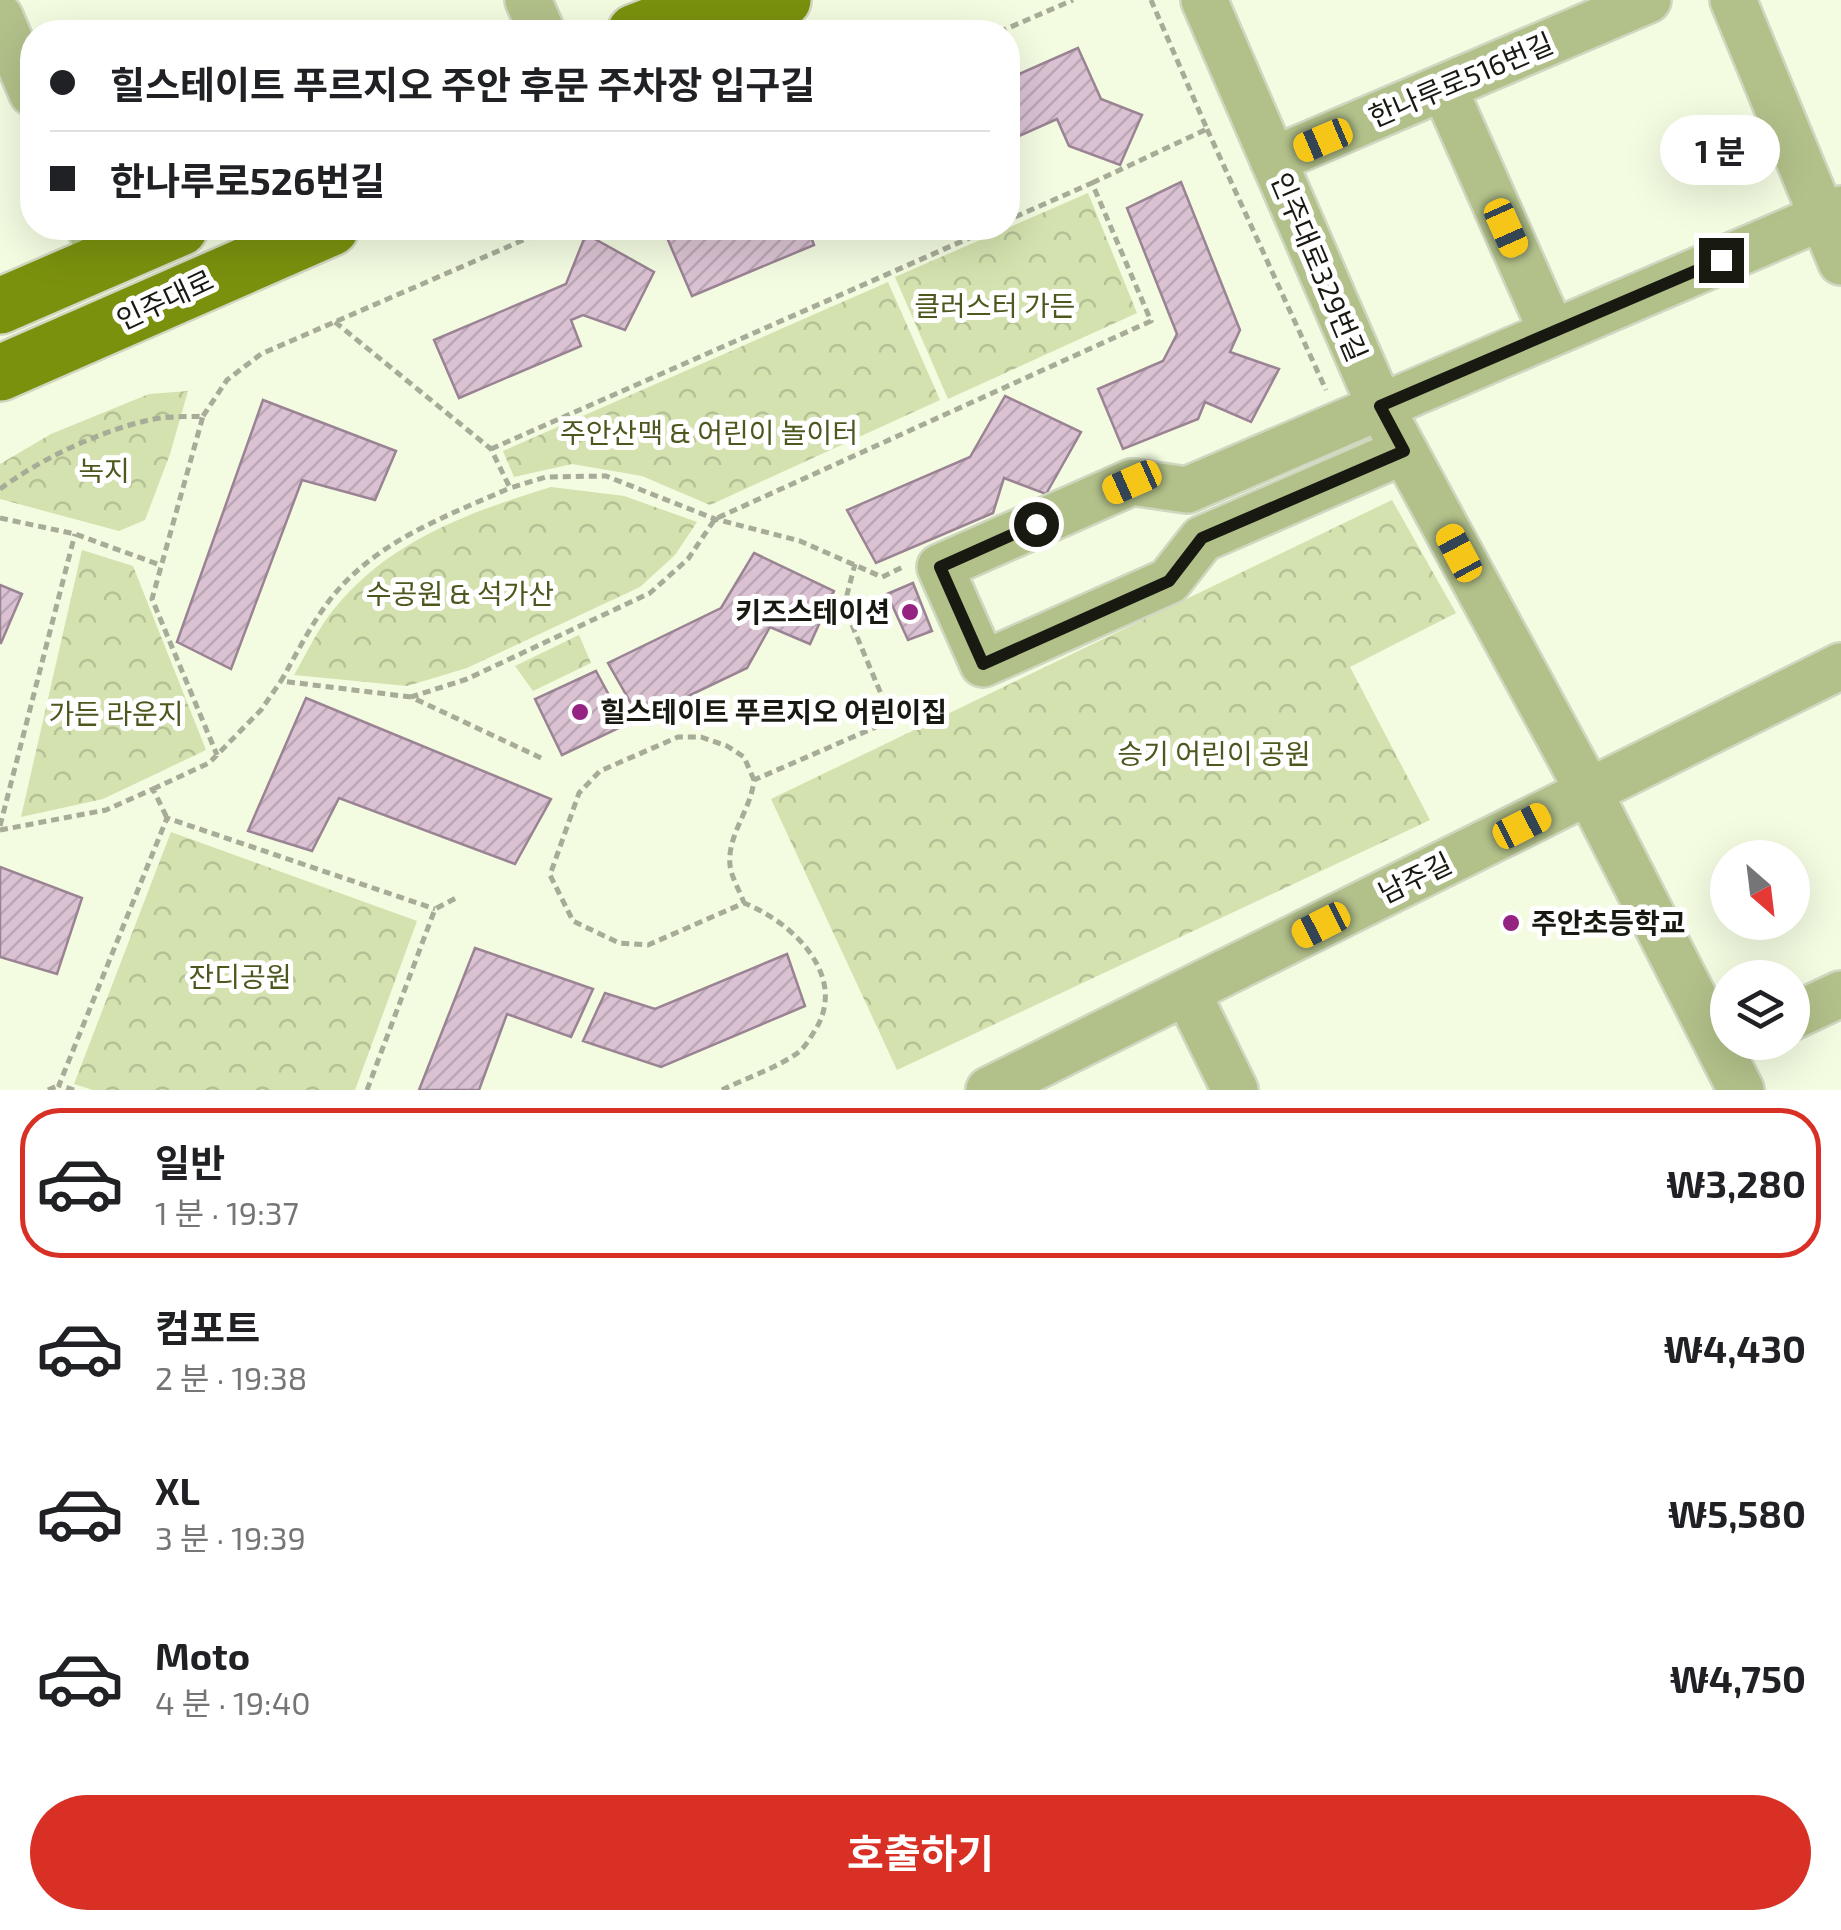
<!DOCTYPE html>
<html lang="ko">
<head>
<meta charset="utf-8">
<style>
  :root { --surface:#fff; --page:#f6f6f6; --text:#202124; --muted:#757577; --line:#e0e0e0; --accent:#d93025 }
  body { margin:0; font-family:"Exo 2","Noto Sans KR",sans-serif; background:var(--page); color:var(--text); height:100vh; display:flex; flex-direction:column; font-size:38px; white-space:nowrap }
  * { box-sizing:border-box; margin:0 }
  p { font-size:32px; color:var(--muted) }
  .icon { flex:none; width:55px; height:55px; fill:none; stroke:currentColor; stroke-width:2; stroke-linecap:round; stroke-linejoin:round }
  .map { position:relative; height:1090px; overflow:hidden }
  .details { display:flex; flex-direction:column; background:var(--surface); flex:1 }
  .details>* { flex:none }
  .guide { position:absolute; left:20px; top:20px; width:1000px; height:220px; border-radius:40px; box-shadow:0 10px 40px #0002; display:grid; align-content:center; height:220px; padding:0 30px; background:var(--surface) }
  .needle { width:65px; rotate:152deg }
  .buttons { position:absolute; left:1710px; top:840px; display:grid; gap:20px }
  .buttons a { display:grid; place-items:center; width:100px; height:100px; border-radius:50%; background:var(--surface); box-shadow:0 10px 40px #0002; font-size:50px }
  .end { position:absolute; width:45px; height:45px; margin:-22px; border:12px solid #181a11; background:#fff; box-shadow:0 0 0 5px #fff }
  .from { border-radius:50% }
  .bubble { position:absolute; height:70px; border-radius:35px; background:var(--surface); box-shadow:0 10px 40px #0002; font-size:32px; font-weight:700; line-height:70px; text-align:center }
  .car { position:absolute; width:30px; height:60px; margin:-30px -15px; border-radius:12px; box-shadow:0 0 8px 2px #0007; background:linear-gradient(#f5c518 24%,#345 0 40%,#f5c518 0 76%,#345 0 86%,#f5c518 0) }
  .guide b { display:flex; align-items:center; gap:35px; height:95px; font-size:38px }
  .guide b+b { border-top:2px solid var(--line) }
  .guide i { width:25px; height:25px; background:var(--text) }
  ul { padding:18px 0 0; list-style:none }
  li { display:flex; align-items:center; gap:30px; height:150px; margin:0 20px 15px; padding:0 10px; border:5px solid transparent; border-radius:40px }
  li div { flex:1 }
  li b { display:block; font-size:38px }
  li em { font-style:normal; font-weight:700 }
  li.current { border-color:var(--accent) }
  li>.icon { width:90px; height:90px; stroke-width:1.5 }
  .action { display:flex; gap:20px; margin-top:auto; padding:20px 30px }
  .action a { flex:1; height:115px; border-radius:60px; background:var(--accent); color:#fff; font-size:40px; font-weight:700; line-height:115px; text-align:center }
  .map>svg:first-child { display:block }
</style>
</head>
<body>
<div class="map">
<svg width="1841" height="1090" viewBox="0 0 1841 1090">
  <defs>
    <pattern id="park-crowns" width="20" height="18" patternUnits="userSpaceOnUse" patternTransform="scale(2.5)"><rect width="20" height="18" fill="#d3e2ae"/><path d="M2 6a3 3 0 1 1 6 0M12 15a3 3 0 1 1 6 0" fill="none" stroke="#b4c195"/></pattern>
    <pattern id="building-hatch" width="6" height="6" patternUnits="userSpaceOnUse" patternTransform="scale(2.5)"><rect width="6" height="6" fill="#dac2d3"/><path d="M-1 1l2-2M0 6l6-6M5 7l2-2" fill="none" stroke="#baa6b4"/></pattern>
  </defs>
  <rect width="100%" height="100%" fill="#f3fbe1"/>
  <path fill="url(#park-crowns)" d="M 1088,193 L 1137,313 L 948,399 L 895,277 Z
    M 888,282 L 940,400 L 710,505 L 642,476 L 572,464 L 514,477 L 503,451 Z
    M 188,391 L 170,454 L 145,520 L 119,531 L 0,499 L 0,464 L 51,434 L 149,394 Z
    M 551,487 L 624,496 L 697,522 L 675,555 L 640,587 L 467,668 L 407,686 L 294,675 C 307,653 318,628 334,609 C 390,540 470,512 551,487 Z
    M 1392,500 L 1456,613 L 1350,667 L 1430,820 L 897,1070 L 771,799 Z
    M 82,550 L 133,566 L 206,750 L 103,799 L 21,817 Z
    M 579,635 L 591,663 L 533,691 L 515,666 Z
    M 171,832 L 417,921 L 355,1090 L 93,1090 L 74,1084 Z"/>
  <path fill="url(#building-hatch)" stroke="#9a8393" stroke-width="2.5" d="M 1078,48 L 1101,99 L 1142,115 L 1120,165 L 1069,146 L 1057,119 L 1008,141 L 1008,79 Z
    M 1181,182 L 1240,330 L 1230,352 L 1279,369 L 1251,422 L 1205,402 L 1198,419 L 1123,449 L 1098,389 L 1163,361 L 1177,334 L 1127,208 Z
    M 679,228 L 808,228 L 814,245 L 692,296 L 665,233 Z
    M 586,234 L 654,272 L 625,330 L 583,315 L 571,320 L 581,346 L 459,398 L 434,340 L 566,284 Z
    M 1005,396 L 1081,432 L 1046,494 L 1004,478 L 993,513 L 876,563 L 847,510 L 970,457 Z
    M 263,400 L 396,451 L 375,500 L 302,480 L 231,669 L 177,642 Z
    M 754,553 L 834,591 L 810,644 L 770,627 L 747,668 L 640,719 L 608,663 L 721,608 Z
    M 913,583 L 932,631 L 908,640 L 887,594 Z
    M 0,585 L 22,594 L 1,643 L 0,643 Z
    M 596,671 L 625,725 L 562,755 L 535,699 Z
    M 306,698 L 551,799 L 515,864 L 339,798 L 312,851 L 248,831 Z
    M 0,867 L 82,898 L 57,974 L 0,957 Z
    M 475,948 L 593,989 L 571,1037 L 507,1014 L 479,1090 L 419,1090 Z
    M 787,954 L 805,1006 L 661,1067 L 583,1041 L 605,993 L 655,1009 Z"/>
  <g fill="none" stroke-linecap="round" stroke-linejoin="round">
    <g stroke="#d0d7c0" stroke-width="50">
      <path id="minor" d="M 528,0 L 542,32
        M 1204,0 L 1380,406 L 1589,792 L 1741,1090
        M 1733,0 L 1841,262
        M 0,17 L 32,93
        M 1444,88 L 1552,332
        M 1273,160 L 1648,0
        M 90,228 L 104,261
        M 1404,451 L 1202,539 L 1169,581 L 983,664 L 940,567 L 1132,482 L 1187,490 L 1841,209
        M 1187,992 L 1235,1090
        M 1792,1017 L 1841,994
        M 989,1090 L 1841,666"/>
    </g>
    <g stroke="#d0d7c0" stroke-width="60">
      <path id="major" d="M 635,32 L 679,15 L 764,8 L 783,0
        M 0,306 L 180,228
        M 0,373 L 331,228"/>
    </g>
    <path stroke="#a6ac98" stroke-width="5" stroke-dasharray="8 5" stroke-linecap="butt" d="M 999,32 L 1073,0
      M 1207,129 L 1326,390
      M 1092,183 L 1207,129 L 1151,0
      M 335,322 L 491,449 L 510,488 L 546,477 L 606,476 L 715,519 L 800,541 L 882,577 L 905,566
      M 203,416 L 227,380 L 261,354 L 551,228
      M 491,449 L 992,228
      M 0,489 C 42,458 98,432 149,420 C 166,416 185,417 203,416 L 152,599 L 217,755
      M 0,518 L 75,534 L 160,565
      M 411,697 L 281,681 C 296,655 310,626 329,601 C 374,542 444,517 510,488
      M 541,758 L 411,697 L 467,679 L 650,593 L 688,559 L 715,519 L 1151,321 L 1092,183 L 1008,220
      M 754,780 L 744,757 L 727,746 L 701,737 L 678,737 L 600,771 L 579,793 L 550,875 L 573,921 L 619,943 L 648,945 L 744,903 C 740,891 731,877 730,865 C 727,835 751,810 754,780 L 892,720 L 844,606 L 855,564
      M 153,789 L 209,763 L 261,710 L 281,681
      M 0,826 L 75,534
      M 0,830 L 106,810 L 153,789 L 167,818
      M 48,1090 L 59,1085
      M 74,1090 L 59,1085 L 167,818 L 435,909
      M 367,1090 L 435,909 L 458,897
      M 722,1090 C 746,1078 777,1068 799,1052 C 806,1046 812,1035 817,1027 C 847,973 790,921 744,903"/>
    <use href="#minor" stroke="#b2c18a" stroke-width="45"/>
    <use href="#major" stroke="#7a910e" stroke-width="55"/>
  </g>
  <g fill="none" stroke-linecap="round" stroke-linejoin="round">
    <path stroke="#181a11" stroke-width="12" d="M 1036,524 L 940,567 L 983,664 L 1169,581 L 1202,538 L 1404,451 L 1380,406 L 1721,260"/>
  </g>
  <g fill="#952382" stroke="#fff" stroke-width="4">
    <circle cx="910" cy="612" r="10"/>
    <circle cx="580" cy="712" r="10"/>
    <circle cx="1511" cy="923" r="10"/>
  </g>
  <g text-anchor="middle" stroke-width="10" stroke-linejoin="round" paint-order="stroke">
    <g font-size="28" fill="#181a11" stroke="#fff">
      <text transform="translate(1461 80) rotate(-23)" y="10">한나루로516번길</text>
      <text transform="translate(1319 267) rotate(67)" y="10">인주대로329번길</text>
      <text transform="translate(165 300) rotate(-25)" y="10">인주대로</text>
      <text transform="translate(1415 878) rotate(-26)" y="10">남주길</text>
    </g>
    <g font-size="28" fill="#4c581e" stroke="#fff">
      <text x="995" y="316">클러스터 가든</text>
      <text x="709" y="443">주안산맥 &amp; 어린이 놀이터</text>
      <text x="104" y="481">녹지</text>
      <text x="460" y="604">수공원 &amp; 석가산</text>
      <text x="116" y="724">가든 라운지</text>
      <text x="1214" y="764">승기 어린이 공원</text>
      <text x="240" y="987">잔디공원</text>
    </g>
    <g font-size="28" font-weight="bold" fill="#181a11" stroke="#fff" text-anchor="start">
      <text x="890" y="622" text-anchor="end">키즈스테이션</text>
      <text x="600" y="722">힐스테이트 푸르지오 어린이집</text>
      <text x="1531" y="933">주안초등학교</text>
    </g>
  </g>
</svg>
<div class="buttons">
<a><svg class="needle" viewBox="-14 -14 28 28"><path d="M0-13l5 13h-10z" fill="#e53935"/><path d="M0 13l5-13h-10z" fill="#757577"/></svg></a>
<a><svg class="icon" aria-label="layers" viewBox="0 0 24 24"><path d="M12 4l9 5-9 5-9-5zM3 14l9 5 9-5"/></svg></a>
</div>
<i class="end from" style="left:1036px;top:524px"></i>
<i class="end" style="left:1721px;top:260px"></i>
<div class="bubble" style="left:1660px;top:115px;width:120px">1 분</div>
<i class="car" style="left:1323px;top:140px;rotate:247deg"></i>
<i class="car" style="left:1506px;top:228px;rotate:156deg"></i>
<i class="car" style="left:1132px;top:482px;rotate:246deg"></i>
<i class="car" style="left:1459px;top:553px;rotate:332deg"></i>
<i class="car" style="left:1522px;top:826px;rotate:63deg"></i>
<i class="car" style="left:1321px;top:925px;rotate:243deg"></i>
<div class="guide">
<b><i class="from"></i>힐스테이트 푸르지오 주안 후문 주차장 입구길</b>
<b><i></i>한나루로526번길</b>
</div>
</div>
<section class="details">
<ul>
<li class="current"><svg class="icon" aria-label="car" viewBox="0 0 24 24"><path d="M5 17H2v-5l4-1 3-4h7l3 4 3 1v5h-3M9 17h6M6 11h13"/><circle cx="7" cy="17" r="2"/><circle cx="17" cy="17" r="2"/></svg><div><b>일반</b><p>1 분 · 19:37</p></div><em>₩3,280</em></li>
<li><svg class="icon" aria-label="car" viewBox="0 0 24 24"><path d="M5 17H2v-5l4-1 3-4h7l3 4 3 1v5h-3M9 17h6M6 11h13"/><circle cx="7" cy="17" r="2"/><circle cx="17" cy="17" r="2"/></svg><div><b>컴포트</b><p>2 분 · 19:38</p></div><em>₩4,430</em></li>
<li><svg class="icon" aria-label="car" viewBox="0 0 24 24"><path d="M5 17H2v-5l4-1 3-4h7l3 4 3 1v5h-3M9 17h6M6 11h13"/><circle cx="7" cy="17" r="2"/><circle cx="17" cy="17" r="2"/></svg><div><b>XL</b><p>3 분 · 19:39</p></div><em>₩5,580</em></li>
<li><svg class="icon" aria-label="car" viewBox="0 0 24 24"><path d="M5 17H2v-5l4-1 3-4h7l3 4 3 1v5h-3M9 17h6M6 11h13"/><circle cx="7" cy="17" r="2"/><circle cx="17" cy="17" r="2"/></svg><div><b>Moto</b><p>4 분 · 19:40</p></div><em>₩4,750</em></li>
</ul>
<div class="action"><a>호출하기</a></div>
</section>
</body>
</html>
